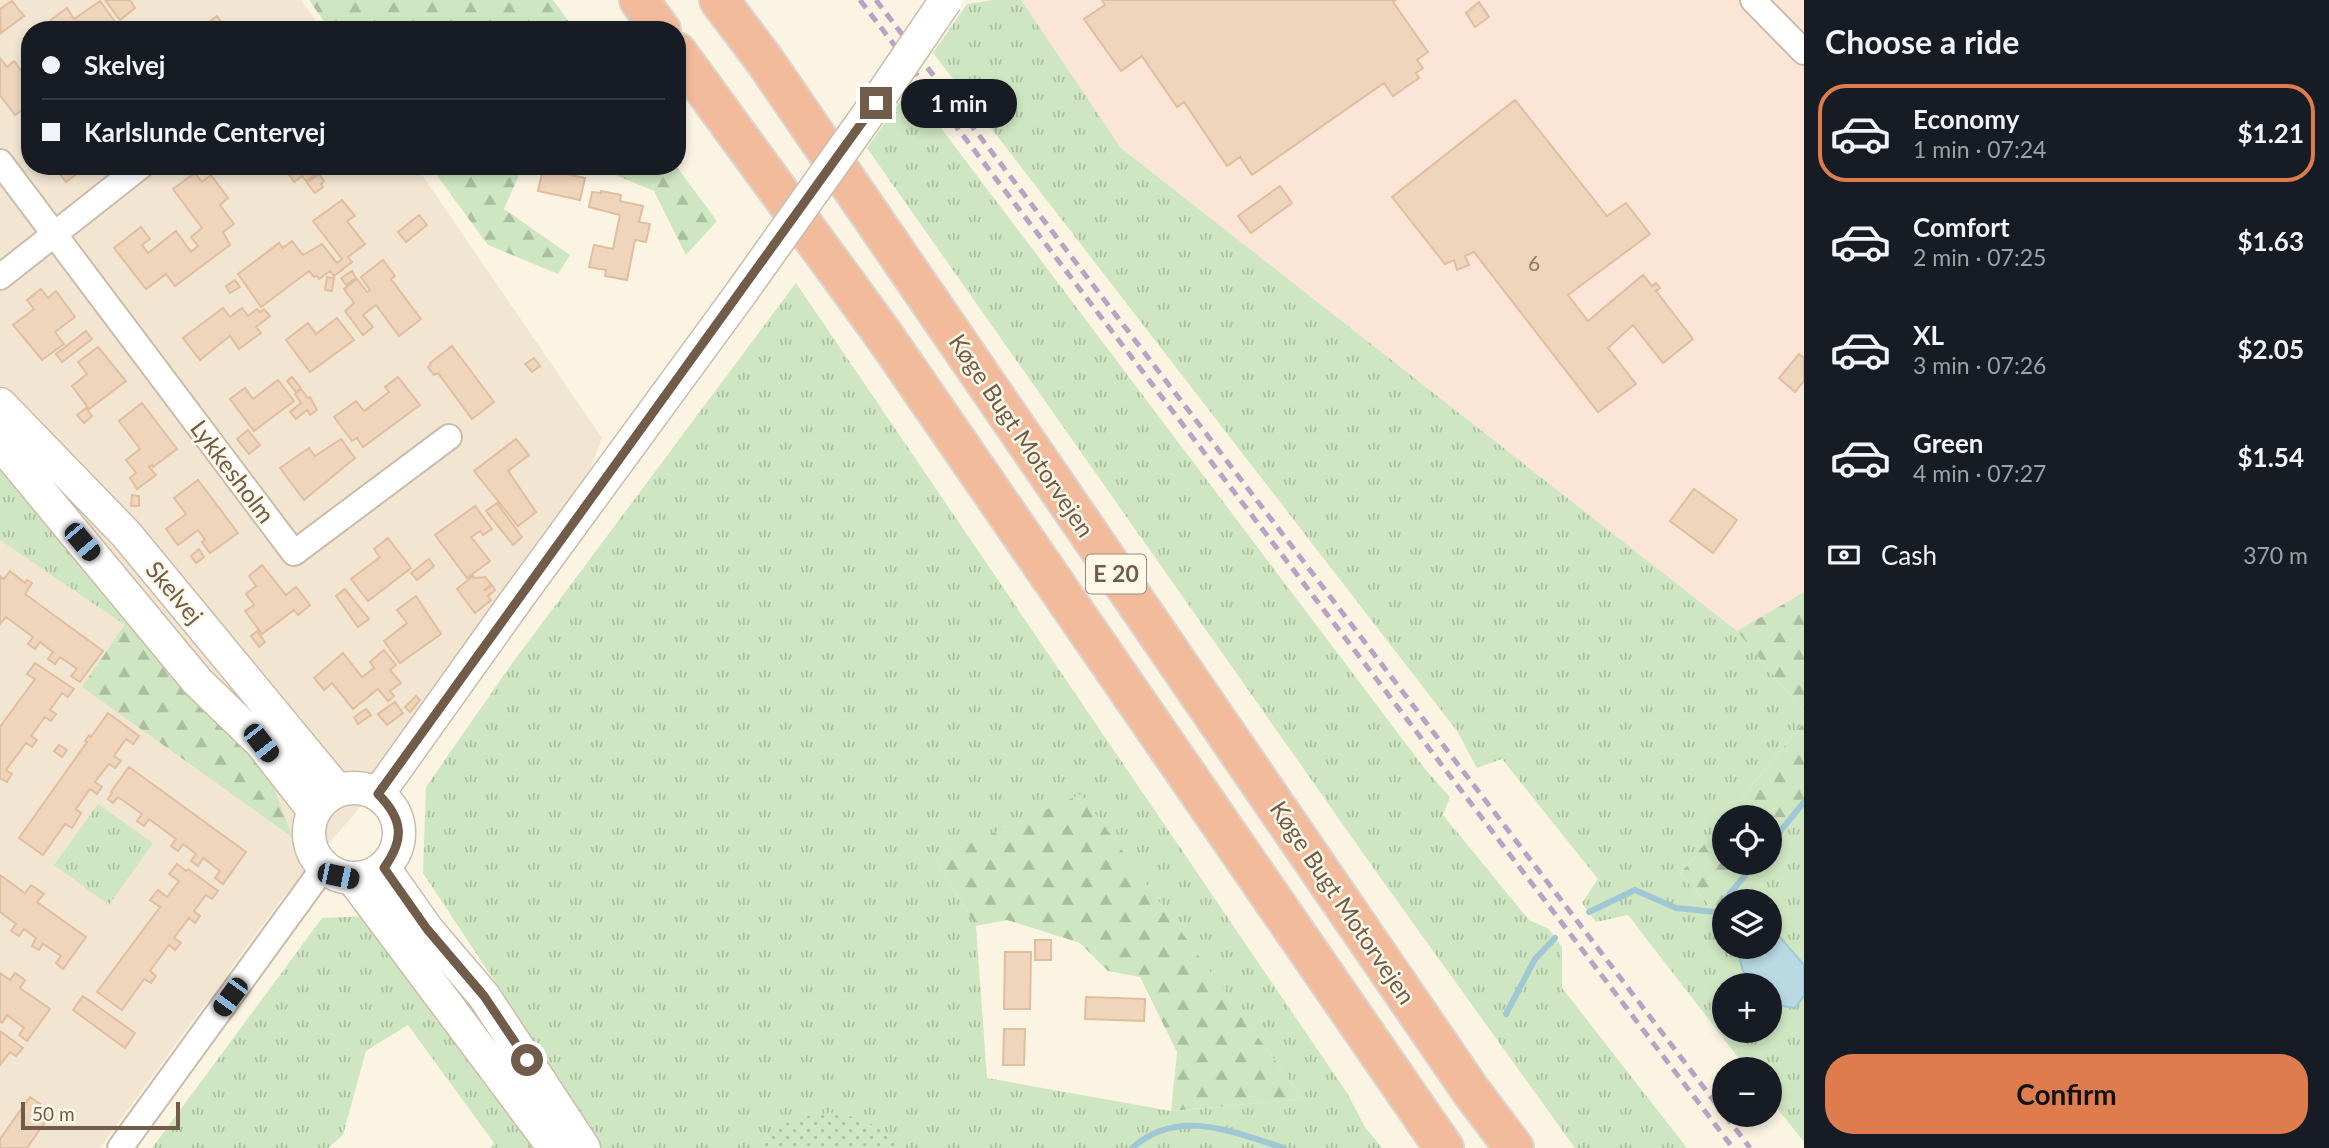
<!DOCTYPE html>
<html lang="en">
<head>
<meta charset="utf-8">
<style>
  :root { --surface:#171b24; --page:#242831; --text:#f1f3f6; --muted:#9ea1a6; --line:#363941; --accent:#df7c4d }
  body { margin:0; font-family:Lato,sans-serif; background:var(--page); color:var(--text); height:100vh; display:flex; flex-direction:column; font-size:26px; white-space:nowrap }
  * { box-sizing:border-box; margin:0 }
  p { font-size:23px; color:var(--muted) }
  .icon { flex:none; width:38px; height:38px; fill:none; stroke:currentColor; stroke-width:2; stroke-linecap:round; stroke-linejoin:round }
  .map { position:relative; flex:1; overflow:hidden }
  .details { display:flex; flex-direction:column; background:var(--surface); width:525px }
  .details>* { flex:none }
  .top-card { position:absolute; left:21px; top:21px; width:665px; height:154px; border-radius:28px; box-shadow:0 4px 10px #0003; display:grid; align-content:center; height:154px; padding:0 21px; background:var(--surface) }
  .fabs { position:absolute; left:1712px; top:805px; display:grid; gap:14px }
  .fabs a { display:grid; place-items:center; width:70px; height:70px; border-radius:50%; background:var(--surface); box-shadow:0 4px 10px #0003; font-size:35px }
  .scale { position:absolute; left:21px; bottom:18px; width:159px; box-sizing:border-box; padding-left:7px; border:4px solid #715c4a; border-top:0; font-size:19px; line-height:24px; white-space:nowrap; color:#715c4a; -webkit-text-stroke:5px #fef8e9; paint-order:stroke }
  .end { position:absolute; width:32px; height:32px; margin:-16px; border:9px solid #715c4a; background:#fff; box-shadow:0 0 0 4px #fff }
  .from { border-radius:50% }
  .bubble { position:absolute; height:49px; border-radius:24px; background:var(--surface); box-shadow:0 4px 10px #0003; font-size:23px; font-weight:700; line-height:49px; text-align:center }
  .car { position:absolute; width:21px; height:42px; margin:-21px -10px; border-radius:9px; box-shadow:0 0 5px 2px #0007; background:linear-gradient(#222 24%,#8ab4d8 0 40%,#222 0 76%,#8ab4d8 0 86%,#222 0) }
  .top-card b { display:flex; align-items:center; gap:24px; height:66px; font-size:26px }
  .top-card b+b { border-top:2px solid var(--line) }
  .top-card i { width:18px; height:18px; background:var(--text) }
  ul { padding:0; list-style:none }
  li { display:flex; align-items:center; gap:21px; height:98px; margin:0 14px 10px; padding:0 7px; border:4px solid transparent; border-radius:28px }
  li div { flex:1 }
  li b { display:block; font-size:26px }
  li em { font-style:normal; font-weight:700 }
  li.selected { border-color:var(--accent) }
  li>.icon { width:63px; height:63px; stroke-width:1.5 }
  h2 { padding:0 21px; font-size:32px; line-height:84px }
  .pay { display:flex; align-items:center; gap:18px; height:77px; padding:0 21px; font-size:26px }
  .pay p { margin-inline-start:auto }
  .cta { display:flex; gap:14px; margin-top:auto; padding:14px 21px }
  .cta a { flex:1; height:80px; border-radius:28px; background:var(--accent); color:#111; font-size:28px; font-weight:700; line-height:80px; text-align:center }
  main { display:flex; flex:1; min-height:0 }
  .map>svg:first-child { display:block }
</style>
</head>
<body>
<main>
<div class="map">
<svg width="1804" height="1148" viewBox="0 0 1804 1148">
  <defs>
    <pattern id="grass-tufts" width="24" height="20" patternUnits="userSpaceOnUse" patternTransform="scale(1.75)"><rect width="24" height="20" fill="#cee7c2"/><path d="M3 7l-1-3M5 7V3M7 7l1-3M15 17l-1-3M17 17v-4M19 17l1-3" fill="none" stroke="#acbea0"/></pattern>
    <pattern id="forest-firs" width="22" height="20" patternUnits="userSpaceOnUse" patternTransform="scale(1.75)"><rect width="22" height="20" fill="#cee7c2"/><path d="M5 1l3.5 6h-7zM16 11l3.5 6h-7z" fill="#acbea0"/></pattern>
    <pattern id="garden-dots" width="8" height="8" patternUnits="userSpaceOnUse" patternTransform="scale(1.75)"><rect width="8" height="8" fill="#cee7c2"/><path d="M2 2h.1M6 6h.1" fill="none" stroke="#acbea0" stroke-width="1.8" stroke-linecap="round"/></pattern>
  </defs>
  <rect width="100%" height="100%" fill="#fbf4e3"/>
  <path fill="#f2e6d2" d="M 0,0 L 301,0 L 322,30 L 30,30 L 30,166 L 416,166 L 602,438 L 542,593 L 281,900 L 100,1148 L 0,1148 Z"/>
  <path fill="#fbe5d7" d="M 1021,0 L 1804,0 L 1804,592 L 1737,631 L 1121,148 Z"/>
  <path fill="url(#grass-tufts)" fill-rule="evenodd" d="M 993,0 L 1021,0 L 1121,148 L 1737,631 L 1804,712 L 1804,722 L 1726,817 L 1724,817 L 1724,820 L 1680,874 L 1715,911 L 1724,902 L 1724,947 L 1769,947 L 1769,901 L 1724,901 L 1755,863 L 1769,863 L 1769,845 L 1804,802 L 1804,1142 L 1769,1098 L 1769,1069 L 1747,1069 L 1628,915 L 1596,922 L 1582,903 L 1598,879 L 1502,759 L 1477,768 L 1457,731 L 933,53 L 967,4 ZM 1724,985 L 1769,985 L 1769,1031 L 1724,1031 Z
    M 910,87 L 1425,769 L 1450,797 L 1443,815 L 1529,920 L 1549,929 L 1562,947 L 1562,988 L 1687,1148 L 1575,1148 L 1372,866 L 867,148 Z
    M 796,283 L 1347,1093 L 1365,1127 L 1382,1148 L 601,1148 L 521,1021 L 423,873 L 426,787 L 513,662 ZM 1081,795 L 1303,1099 L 1171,1111 L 987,1078 L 976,926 L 935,859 Z
    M 0,454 L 132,614 L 125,625 L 0,540 Z
    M 98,804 L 153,843 L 109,905 L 54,865 Z
    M 366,916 L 539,1148 L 491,1148 L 494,1143 L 408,1025 L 366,1051 L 343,1135 L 328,1148 L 152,1148 L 322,918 Z"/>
  <path fill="url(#forest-firs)" d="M 309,0 L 553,0 L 575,30 L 330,30 Z
    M 430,166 L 523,166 L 504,209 L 570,255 L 558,274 L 488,245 Z
    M 594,166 L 676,166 L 717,221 L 686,255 L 654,191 Z
    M 1804,592 L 1804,712 L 1737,631 Z
    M 132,614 L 271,779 L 292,837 L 82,687 Z
    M 1804,722 L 1804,802 L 1769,845 L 1769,817 L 1726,817 Z
    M 1081,794 L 1303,1099 L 1171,1111 L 1177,1052 L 1140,977 L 1108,971 L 1080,943 L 1007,920 L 976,926 L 935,859 Z
    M 1724,820 L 1724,863 L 1755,863 L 1716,912 L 1680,874 Z"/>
  <path fill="url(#garden-dots)" d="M 830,1113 C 860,1116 883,1126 903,1148 L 753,1148 C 775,1125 799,1115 830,1113 Z"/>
  <path fill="#b9d9e3" stroke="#9fc7d4" stroke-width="2" d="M 1769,936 L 1779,936 L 1804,965 L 1804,996 L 1795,1008 L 1777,1005 L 1769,997 L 1769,985 L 1757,985 L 1743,971 L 1739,956 L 1748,947 L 1769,947 Z"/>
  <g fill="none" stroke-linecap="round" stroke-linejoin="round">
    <path stroke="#9fc7d4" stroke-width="6" d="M 1769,845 L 1804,802
      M 1724,901 L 1755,863
      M 1589,912 L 1635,890 L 1676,908 L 1716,912 L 1724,902
      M 1506,1014 L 1535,959 L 1555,938
      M 1132,1148 C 1178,1107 1233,1132 1284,1148"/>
  </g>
  <path fill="#efd5bc" stroke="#e1be9d" stroke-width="2" d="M 105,0 L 130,0 L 135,8 L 120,20 Z
    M 1102,0 L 1396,0 L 1393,2 L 1428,52 L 1417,60 L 1423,68 L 1416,73 L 1419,78 L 1393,96 L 1384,83 L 1252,175 L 1240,157 L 1227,166 L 1184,102 L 1177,107 L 1142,56 L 1121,71 L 1084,19 L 1105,5 Z
    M 12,1 L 24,16 L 1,33 L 0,9 Z
    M 100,1 L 116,23 L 107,30 L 58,30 L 51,20 L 67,8 L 74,19 Z
    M 1479,2 L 1489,17 L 1475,27 L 1466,13 Z
    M 217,16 L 227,30 L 199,30 Z
    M 0,58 L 7,67 L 14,61 L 23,73 L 30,68 L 30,104 L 15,115 L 0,95 Z
    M 1515,100 L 1607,216 L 1626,203 L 1650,234 L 1568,295 L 1588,321 L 1643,275 L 1652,286 L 1656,283 L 1660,288 L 1656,291 L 1693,339 L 1663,363 L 1633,325 L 1608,348 L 1636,384 L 1598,412 L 1474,252 L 1465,256 L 1469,265 L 1457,270 L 1454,260 L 1445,264 L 1392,197 Z
    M 54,166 L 87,166 L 66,182 Z
    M 283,166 L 328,166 L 306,181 L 302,176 L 294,182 Z
    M 543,169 L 585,178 L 580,200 L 538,191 Z
    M 195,173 L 202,182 L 211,175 L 228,198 L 220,205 L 234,224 L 223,232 L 230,245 L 175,286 L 166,274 L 146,289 L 114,248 L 141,227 L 150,239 L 142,245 L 148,253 L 176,231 L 191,252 L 198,246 L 191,237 L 202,228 L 173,189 Z
    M 319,174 L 324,181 L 321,184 L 323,187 L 315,193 L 307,183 Z
    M 1280,186 L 1292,203 L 1251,233 L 1238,216 Z
    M 601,191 L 621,195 L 620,201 L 643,206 L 639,222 L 650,224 L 646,242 L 635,240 L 627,280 L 605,276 L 606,270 L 589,267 L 594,245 L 613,249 L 620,215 L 589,207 L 592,192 L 601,193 Z
    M 342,200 L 355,216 L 347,221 L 365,244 L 348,257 L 352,262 L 334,276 L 330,271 L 319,279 L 317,276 L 314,277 L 309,271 L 261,307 L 238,274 L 279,243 L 283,248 L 292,241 L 303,255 L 322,244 L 337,263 L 342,259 L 313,221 Z
    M 419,215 L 427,225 L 406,242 L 398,232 Z
    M 383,260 L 395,276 L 391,279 L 421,319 L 399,336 L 376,305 L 363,315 L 373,327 L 363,335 L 345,311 L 354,303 L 344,289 L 357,279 L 367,292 L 370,290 L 361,277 Z
    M 352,271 L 356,278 L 346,285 L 341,278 Z
    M 327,277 L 334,278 L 332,291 L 325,290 Z
    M 235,280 L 240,287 L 230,293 L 226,286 Z
    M 41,289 L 48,298 L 56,291 L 75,317 L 55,332 L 64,344 L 42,360 L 13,325 L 34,309 L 27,300 Z
    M 223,308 L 230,317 L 242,308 L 248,316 L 257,309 L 260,312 L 264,309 L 270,316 L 256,327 L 261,333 L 239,349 L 230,336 L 200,360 L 183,338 Z
    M 337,318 L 354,340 L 310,372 L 286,340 L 308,323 L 316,334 Z
    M 86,331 L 92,339 L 62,362 L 56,354 Z
    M 452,346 L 494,402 L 472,419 L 438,373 L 434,375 L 428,367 L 431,364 L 430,363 Z
    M 98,347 L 126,381 L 89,409 L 72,386 L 87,374 L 78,362 Z
    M 1799,354 L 1804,358 L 1804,381 L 1795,392 L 1779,378 Z
    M 534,358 L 540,366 L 532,372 L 525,364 Z
    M 292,377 L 301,388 L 296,392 L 287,381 Z
    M 398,377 L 420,405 L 363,447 L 357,438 L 352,441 L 334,417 L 356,401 L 364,411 L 389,392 L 385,387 Z
    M 278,380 L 294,401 L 254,431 L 230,399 L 245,388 L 253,399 Z
    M 301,389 L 308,398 L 310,397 L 317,410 L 310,415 L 307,410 L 296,419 L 290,412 L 301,403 L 295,394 Z
    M 142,403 L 177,449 L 153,467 L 152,465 L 149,467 L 156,475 L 137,489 L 130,478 L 136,473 L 126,460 L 140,449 L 119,421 Z
    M 86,408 L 92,416 L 84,423 L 77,415 Z
    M 248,430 L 260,445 L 249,454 L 237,439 Z
    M 341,439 L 355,458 L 304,500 L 280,468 L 309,448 L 315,456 Z
    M 516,439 L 529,455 L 508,471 L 536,512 L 518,526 L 474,471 Z
    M 198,480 L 238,533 L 210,553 L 202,542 L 205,540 L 198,530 L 178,545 L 166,529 L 186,514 L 174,498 Z
    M 1694,489 L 1737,520 L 1713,553 L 1670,521 Z
    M 132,495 L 139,496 L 139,506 L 131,506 Z
    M 497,503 L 522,537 L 513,545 L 486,511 Z
    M 475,506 L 492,529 L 483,535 L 480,531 L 471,537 L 490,561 L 467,578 L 435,535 Z
    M 388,538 L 411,568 L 368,601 L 351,579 L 380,557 L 374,549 Z
    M 199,549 L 204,557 L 196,563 L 191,556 Z
    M 429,559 L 434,566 L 417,580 L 411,573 Z
    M 262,565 L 286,595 L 296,587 L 310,605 L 298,615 L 294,610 L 262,634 L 245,611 L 254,605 L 246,594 L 256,586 L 249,576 Z
    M 10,571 L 25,583 L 27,580 L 32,583 L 25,594 L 103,651 L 80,682 L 71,676 L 77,669 L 60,657 L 55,664 L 48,659 L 53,652 L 40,642 L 35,649 L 28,644 L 33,637 L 6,617 L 0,624 L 0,576 L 4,579 Z
    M 473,576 L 474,578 L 485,577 L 491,584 L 484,591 L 492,585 L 495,590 L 488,596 L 491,600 L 475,613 L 457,589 Z
    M 345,589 L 369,619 L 358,627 L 336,596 Z
    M 416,596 L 441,634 L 400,663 L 384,641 L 407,623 L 397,610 Z
    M 257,631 L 265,642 L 259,647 L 251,636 Z
    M 384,650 L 396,665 L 390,670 L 401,683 L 390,691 L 394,696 L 388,701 L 378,689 L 353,709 L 332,683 L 324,690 L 314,678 L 343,653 L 362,677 L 374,668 L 370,662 Z
    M 35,663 L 74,689 L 68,697 L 62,693 L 50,710 L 56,714 L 51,721 L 45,717 L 31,736 L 37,740 L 32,747 L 26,743 L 6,770 L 12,774 L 7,782 L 0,778 L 0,727 L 35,679 L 27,674 Z
    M 416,696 L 420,700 L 410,712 L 405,707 Z
    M 395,702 L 403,713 L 387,725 L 378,714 Z
    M 366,709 L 371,715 L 358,724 L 354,717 Z
    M 108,713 L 139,736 L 133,744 L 126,739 L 114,756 L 121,761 L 115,768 L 109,764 L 95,782 L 102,787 L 97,794 L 90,789 L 76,809 L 81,813 L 72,828 L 65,824 L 43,855 L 19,838 L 87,742 L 85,741 L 89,735 L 91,737 Z
    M 59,745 L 67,750 L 62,757 L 54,751 Z
    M 129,767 L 246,852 L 223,884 L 215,878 L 220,871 L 203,858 L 198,866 L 191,861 L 196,854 L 183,844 L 178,851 L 171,846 L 176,839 L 149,819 L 144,826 L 137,821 L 142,814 L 118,797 L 113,803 L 108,799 L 112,793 L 111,792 Z
    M 177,864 L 186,871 L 188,869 L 218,891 L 212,899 L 206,895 L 194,911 L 200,916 L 195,923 L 189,918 L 174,938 L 181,943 L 175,950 L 169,945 L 150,971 L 156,976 L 151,983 L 144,979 L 122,1010 L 97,992 L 160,907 L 150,900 L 158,890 L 167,897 L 179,881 L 169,874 Z
    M 0,875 L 25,893 L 31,885 L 44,894 L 37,902 L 86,937 L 63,969 L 56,963 L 61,956 L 43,944 L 39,950 L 32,946 L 36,938 L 24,929 L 19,936 L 11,931 L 16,924 L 0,912 Z
    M 1035,940 L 1051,940 L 1051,960 L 1035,960 Z
    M 1005,952 L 1031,952 L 1030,1009 L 1004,1009 Z
    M 0,973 L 10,980 L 15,973 L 25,980 L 20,988 L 50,1009 L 27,1041 L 19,1035 L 24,1028 L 7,1015 L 2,1023 L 0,1021 Z
    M 83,996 L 135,1033 L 125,1048 L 73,1010 Z
    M 1086,997 L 1145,999 L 1144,1021 L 1085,1019 Z
    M 1004,1029 L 1025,1029 L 1024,1065 L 1003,1065 Z
    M 0,1031 L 23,1048 L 16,1056 L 10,1052 L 0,1065 Z
    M 30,1097 L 52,1112 L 27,1148 L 0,1148 L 0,1139 Z"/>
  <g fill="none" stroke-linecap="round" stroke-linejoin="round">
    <g stroke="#cbbcaa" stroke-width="28">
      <path id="minor" d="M 1753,0 L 1804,52
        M 0,162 L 294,553 L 449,437
        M 0,277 L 141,166
        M 120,1148 L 324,867"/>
    </g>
    <g stroke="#cbbcaa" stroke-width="35">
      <path id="tertiary" d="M 0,404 L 126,534 L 338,791
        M 0,443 L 197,681 L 261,743 L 314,811
        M309 833a45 45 0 1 1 90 0a45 45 0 1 1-90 0Z
        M 378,794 L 517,599 L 741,293
        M 384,868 L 427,929 L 484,996 L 584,1148
        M 353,879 L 554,1148"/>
    </g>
    <g stroke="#dad5d0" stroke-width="42">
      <path id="motorway" d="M 639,0 L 661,30
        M 719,0 L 765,61 L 1471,1091 L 1514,1148
        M 677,52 L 883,334 L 1444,1148"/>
    </g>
    <use href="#minor" stroke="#fff" stroke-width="24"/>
    <use href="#tertiary" stroke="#fff" stroke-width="32"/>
    <use href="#motorway" stroke="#f2bb9c" stroke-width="38"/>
    <path stroke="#b7a3c3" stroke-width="5" stroke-dasharray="10 7" stroke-linecap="butt" d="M 860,0 L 1733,1148
      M 876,0 L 1724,1114
      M 1725,1115 L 1750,1148"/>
    <g stroke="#cbbcaa" stroke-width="35" stroke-linecap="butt">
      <path id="tertiary-bridge" d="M 741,293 L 876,103 L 946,0"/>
    </g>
    <use href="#tertiary-bridge" stroke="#fff" stroke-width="32"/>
  </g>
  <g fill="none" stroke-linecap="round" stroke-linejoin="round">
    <path stroke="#715c4a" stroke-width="9" d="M 527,1060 L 484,996 L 427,929 L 384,868 C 405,839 403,819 378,794 L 876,103"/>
  </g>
  <g text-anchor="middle" stroke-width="5" stroke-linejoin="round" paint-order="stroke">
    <g font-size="21" fill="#907a66">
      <text x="1534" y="271">6</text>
    </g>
    <rect fill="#fef8e9" stroke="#9b8b7a" stroke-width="2" x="1086" y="554.5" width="60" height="39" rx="5"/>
    <g font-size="23" font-weight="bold" fill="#715c4a">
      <text x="1116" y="582">E 20</text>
    </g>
    <g font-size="24" fill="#715c4a" stroke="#fef8e9">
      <text transform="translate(1021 436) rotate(56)" y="8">Køge Bugt Motorvejen</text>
      <text transform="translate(232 472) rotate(53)" y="8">Lykkesholm</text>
      <text transform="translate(174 593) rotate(50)" y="8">Skelvej</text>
      <text transform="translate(1342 903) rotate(56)" y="8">Køge Bugt Motorvejen</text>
    </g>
  </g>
</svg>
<div class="fabs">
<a><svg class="icon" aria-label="locate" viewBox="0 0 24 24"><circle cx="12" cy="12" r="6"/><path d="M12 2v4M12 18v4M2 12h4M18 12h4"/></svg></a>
<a><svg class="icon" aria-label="layers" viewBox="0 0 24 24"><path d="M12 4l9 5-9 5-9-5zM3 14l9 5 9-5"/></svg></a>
<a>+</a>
<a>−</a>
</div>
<div class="scale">50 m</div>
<i class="end from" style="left:527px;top:1060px"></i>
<i class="end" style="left:876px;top:103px"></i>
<div class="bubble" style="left:901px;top:79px;width:116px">1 min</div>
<i class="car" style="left:82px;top:542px;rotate:140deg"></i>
<i class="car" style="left:261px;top:743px;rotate:142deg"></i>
<i class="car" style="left:338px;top:876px;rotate:102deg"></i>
<i class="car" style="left:230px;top:997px;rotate:216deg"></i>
<div class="top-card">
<b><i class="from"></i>Skelvej</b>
<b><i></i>Karlslunde Centervej</b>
</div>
</div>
<section class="details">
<h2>Choose a ride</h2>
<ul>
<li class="selected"><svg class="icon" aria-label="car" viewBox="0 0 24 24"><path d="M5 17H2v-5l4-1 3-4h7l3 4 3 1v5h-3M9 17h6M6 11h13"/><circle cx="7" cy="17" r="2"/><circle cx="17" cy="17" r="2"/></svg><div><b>Economy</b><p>1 min · 07:24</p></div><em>$1.21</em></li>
<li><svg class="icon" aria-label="car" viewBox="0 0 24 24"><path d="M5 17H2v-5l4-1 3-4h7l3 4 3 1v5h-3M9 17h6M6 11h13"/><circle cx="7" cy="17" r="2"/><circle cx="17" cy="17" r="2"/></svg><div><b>Comfort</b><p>2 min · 07:25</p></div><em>$1.63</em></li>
<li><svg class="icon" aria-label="car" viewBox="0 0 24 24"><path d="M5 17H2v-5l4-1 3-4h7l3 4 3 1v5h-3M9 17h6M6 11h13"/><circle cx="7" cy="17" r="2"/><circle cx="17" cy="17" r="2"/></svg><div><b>XL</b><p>3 min · 07:26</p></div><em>$2.05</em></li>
<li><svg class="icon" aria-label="car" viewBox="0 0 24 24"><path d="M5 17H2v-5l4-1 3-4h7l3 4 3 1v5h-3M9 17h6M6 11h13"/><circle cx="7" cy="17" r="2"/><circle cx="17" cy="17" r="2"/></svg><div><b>Green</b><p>4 min · 07:27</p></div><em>$1.54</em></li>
</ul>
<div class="pay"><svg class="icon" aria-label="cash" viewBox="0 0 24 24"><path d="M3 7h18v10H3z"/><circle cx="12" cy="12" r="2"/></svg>Cash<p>370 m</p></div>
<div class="cta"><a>Confirm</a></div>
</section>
</main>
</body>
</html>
